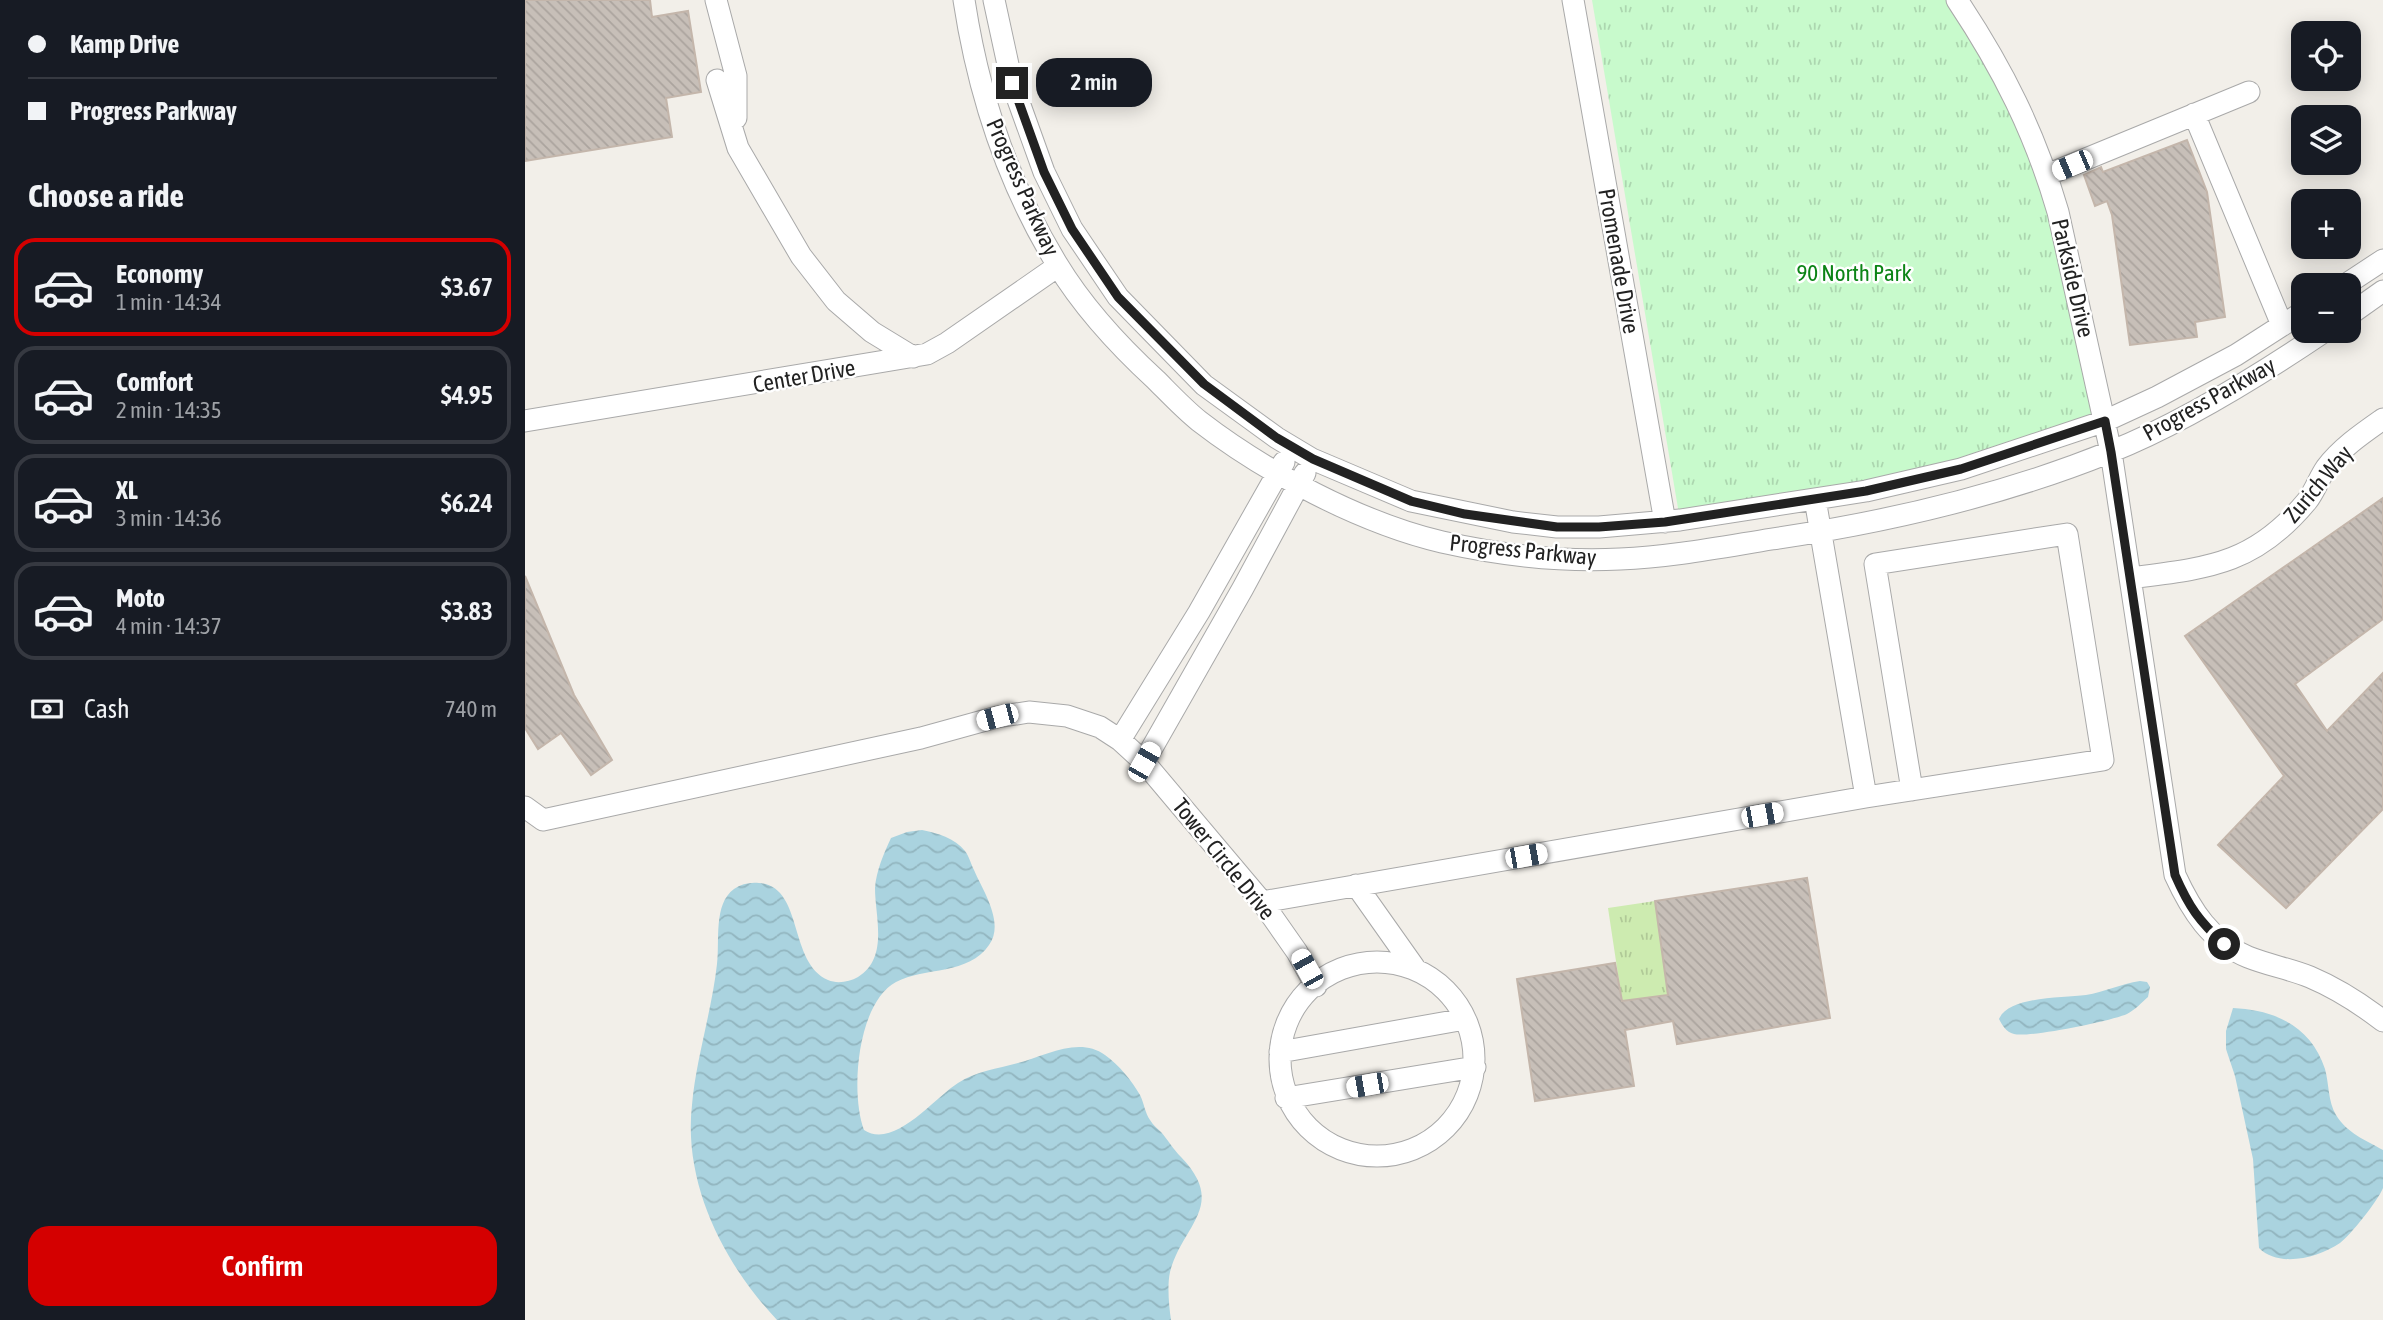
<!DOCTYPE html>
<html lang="en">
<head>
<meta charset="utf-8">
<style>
  :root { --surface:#171b24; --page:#20242c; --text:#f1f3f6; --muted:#9ea1a6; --line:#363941; --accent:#d40000 }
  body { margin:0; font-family:"Asap Condensed",sans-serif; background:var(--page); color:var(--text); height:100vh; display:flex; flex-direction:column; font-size:26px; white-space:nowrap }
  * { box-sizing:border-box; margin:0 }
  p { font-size:23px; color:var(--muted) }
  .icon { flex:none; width:38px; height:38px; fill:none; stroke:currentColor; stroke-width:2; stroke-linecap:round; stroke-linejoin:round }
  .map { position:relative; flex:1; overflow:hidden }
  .panel { display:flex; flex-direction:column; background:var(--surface); width:525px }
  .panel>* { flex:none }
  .guide { display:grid; align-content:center; height:154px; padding:0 28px; background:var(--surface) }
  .fabs { position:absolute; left:1766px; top:21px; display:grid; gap:14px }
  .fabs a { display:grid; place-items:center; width:70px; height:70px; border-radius:14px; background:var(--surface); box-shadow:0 4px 18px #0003; font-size:35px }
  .end { position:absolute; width:32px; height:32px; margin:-16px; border:9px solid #222; background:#fff; box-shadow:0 0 0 4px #fff }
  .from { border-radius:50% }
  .bubble { position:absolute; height:49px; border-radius:21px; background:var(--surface); box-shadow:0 4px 18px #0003; font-size:23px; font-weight:600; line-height:49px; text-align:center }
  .car { position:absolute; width:21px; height:42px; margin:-21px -10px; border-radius:9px; box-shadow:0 0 5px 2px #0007; background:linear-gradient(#fff 24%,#345 0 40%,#fff 0 76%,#345 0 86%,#fff 0) }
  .guide b { display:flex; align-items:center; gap:24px; height:66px; font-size:26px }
  .guide b+b { border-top:2px solid var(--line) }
  .guide i { width:18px; height:18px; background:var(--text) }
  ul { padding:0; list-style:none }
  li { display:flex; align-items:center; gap:21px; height:98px; margin:0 14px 10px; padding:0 14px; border:4px solid var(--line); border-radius:21px }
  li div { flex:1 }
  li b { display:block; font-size:26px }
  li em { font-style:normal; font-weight:600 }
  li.active { border-color:var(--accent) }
  li>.icon { width:63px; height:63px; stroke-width:1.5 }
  h2 { padding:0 28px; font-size:32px; line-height:84px }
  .pay { display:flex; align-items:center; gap:18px; height:77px; padding:0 28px; font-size:26px }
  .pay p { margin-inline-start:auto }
  .action { display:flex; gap:14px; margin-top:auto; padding:14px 28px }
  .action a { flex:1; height:80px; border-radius:21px; background:var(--accent); color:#fff; font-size:28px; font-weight:600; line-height:80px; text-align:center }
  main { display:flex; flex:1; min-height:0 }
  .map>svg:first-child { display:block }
</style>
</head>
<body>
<main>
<section class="panel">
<div class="guide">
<b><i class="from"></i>Kamp Drive</b>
<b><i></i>Progress Parkway</b>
</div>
<h2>Choose a ride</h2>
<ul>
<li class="active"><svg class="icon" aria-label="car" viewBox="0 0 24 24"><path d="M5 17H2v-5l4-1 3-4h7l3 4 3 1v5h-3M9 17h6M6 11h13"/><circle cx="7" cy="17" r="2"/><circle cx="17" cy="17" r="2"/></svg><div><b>Economy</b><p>1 min · 14:34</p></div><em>$3.67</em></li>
<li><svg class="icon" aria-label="car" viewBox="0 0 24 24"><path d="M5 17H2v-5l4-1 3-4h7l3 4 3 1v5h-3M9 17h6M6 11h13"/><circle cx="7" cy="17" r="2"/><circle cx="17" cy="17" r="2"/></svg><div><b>Comfort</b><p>2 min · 14:35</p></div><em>$4.95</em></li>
<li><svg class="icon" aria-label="car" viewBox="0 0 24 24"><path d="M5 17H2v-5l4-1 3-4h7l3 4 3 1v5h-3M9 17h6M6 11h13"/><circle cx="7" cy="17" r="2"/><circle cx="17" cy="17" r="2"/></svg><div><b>XL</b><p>3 min · 14:36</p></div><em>$6.24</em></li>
<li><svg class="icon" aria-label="car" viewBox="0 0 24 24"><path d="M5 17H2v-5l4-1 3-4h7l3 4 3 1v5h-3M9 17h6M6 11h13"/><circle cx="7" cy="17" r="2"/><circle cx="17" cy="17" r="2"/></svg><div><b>Moto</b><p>4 min · 14:37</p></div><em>$3.83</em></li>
</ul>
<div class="pay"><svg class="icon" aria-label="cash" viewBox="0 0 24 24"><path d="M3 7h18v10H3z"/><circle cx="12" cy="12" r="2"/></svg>Cash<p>740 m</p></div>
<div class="action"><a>Confirm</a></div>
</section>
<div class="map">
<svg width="1858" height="1320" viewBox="0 0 1858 1320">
  <defs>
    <pattern id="grass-tufts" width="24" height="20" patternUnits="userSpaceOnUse" patternTransform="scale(1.75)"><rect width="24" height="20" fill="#cdebb0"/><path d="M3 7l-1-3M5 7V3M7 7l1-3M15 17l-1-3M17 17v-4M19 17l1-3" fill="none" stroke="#b0c997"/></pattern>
    <pattern id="park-tufts" width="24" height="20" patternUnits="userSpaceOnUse" patternTransform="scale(1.75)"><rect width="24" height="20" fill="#c8facc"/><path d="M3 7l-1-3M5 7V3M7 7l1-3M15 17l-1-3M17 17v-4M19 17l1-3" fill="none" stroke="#acd6af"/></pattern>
    <pattern id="water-waves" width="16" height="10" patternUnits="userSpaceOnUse" patternTransform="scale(1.75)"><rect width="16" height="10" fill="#aad3df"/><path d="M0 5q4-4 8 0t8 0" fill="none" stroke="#92b5bf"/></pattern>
    <pattern id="building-back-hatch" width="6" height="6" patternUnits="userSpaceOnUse" patternTransform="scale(1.75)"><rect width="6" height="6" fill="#c7bfb8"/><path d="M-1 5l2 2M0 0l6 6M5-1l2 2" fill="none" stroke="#aba49e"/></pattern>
  </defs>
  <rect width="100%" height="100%" fill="#f2efe9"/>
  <path fill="url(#grass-tufts)" d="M 1130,901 L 1143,995 L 1097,1001 L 1083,908 Z"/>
  <path fill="url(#park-tufts)" d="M 1067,0 L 1432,0 L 1498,112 L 1580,421 L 1436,469 L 1155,520 Z"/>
  <path fill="url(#water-waves)" d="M 397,830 C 412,833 430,838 440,851 C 444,856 446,864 449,870 C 458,891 480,923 464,945 C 444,975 400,967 371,982 C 332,1003 325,1093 339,1130 C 369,1150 409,1098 433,1083 C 451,1071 472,1069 493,1063 C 520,1056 554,1036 580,1055 C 594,1065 607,1081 615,1095 C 619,1103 620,1113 625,1120 C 628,1125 632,1128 636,1132 C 643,1140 648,1149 656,1157 C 703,1206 657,1225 645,1272 C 642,1286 644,1306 646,1320 L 252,1320 C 199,1264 158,1184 167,1105 C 171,1059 187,1010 192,964 C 195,942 188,904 209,889 C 216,884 225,882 234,883 C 279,886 263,963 303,980 C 312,984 324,982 333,977 C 364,958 350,917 350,888 C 351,871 359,853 366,838 L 382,832 Z
    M 1615,981 L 1622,982 L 1625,987 L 1623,997 C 1617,1002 1610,1010 1602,1014 C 1586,1021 1504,1038 1489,1034 C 1481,1032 1477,1025 1474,1019 C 1484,996 1538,998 1561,995 C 1579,992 1596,984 1615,981 Z
    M 1708,1008 C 1750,1010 1786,1026 1800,1069 C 1804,1083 1803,1102 1811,1115 C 1822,1133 1840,1140 1858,1150 C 1858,1158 1858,1181 1858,1188 C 1854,1199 1825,1236 1815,1243 C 1793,1258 1754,1268 1734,1248 L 1728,1159 L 1710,1076 L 1701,1049 L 1701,1031 Z"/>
  <path fill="url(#building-back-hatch)" stroke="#c4b6ab" stroke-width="2" d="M 0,0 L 125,0 L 127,17 L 163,11 L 176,92 L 141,98 L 147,137 L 0,161 Z
    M 1662,140 L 1682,192 L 1700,317 L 1670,322 L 1672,337 L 1605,345 L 1587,215 L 1582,201 L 1570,206 L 1559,175 L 1576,167 L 1578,172 Z
    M 1858,498 L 1858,619 L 1770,684 L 1802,731 L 1858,673 L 1858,809 L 1761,908 L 1693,845 L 1759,776 L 1660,636 Z
    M 0,576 L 49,695 L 87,760 L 66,775 L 36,733 L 13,749 L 0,728 Z
    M 1282,878 L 1305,1018 L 1152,1044 L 1148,1021 L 1100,1030 L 1109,1086 L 1010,1101 L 992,979 L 1090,963 L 1097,1001 L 1143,995 L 1130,901 Z"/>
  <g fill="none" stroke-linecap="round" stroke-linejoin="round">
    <g stroke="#a9a9a9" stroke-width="23">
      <path id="minor" d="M 191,0 L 211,76 L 211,118
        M 439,0 C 453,92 483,184 532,264 C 558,307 594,346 631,380 C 645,394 659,409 674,421 C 740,472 836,523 917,542 C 975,555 1037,562 1095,559 C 1146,557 1197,547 1247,539 C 1363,522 1476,496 1585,452 C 1658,423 1735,375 1800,331
        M 469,0 L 487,83 L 519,172 L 547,229 L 593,297 L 679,385 L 752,438 L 787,459 L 886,501 L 988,522 L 1032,527 L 1074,527 L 1155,520 L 1341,491 L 1436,469 L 1580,421 L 1632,397 L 1711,355 L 1778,312
        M 1048,0 L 1140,522
        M 1432,0 C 1478,69 1510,133 1533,212 L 1586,452 L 1650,875 C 1666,910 1686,942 1723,957 C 1743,965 1765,969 1785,977 C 1811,988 1836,1004 1858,1021
        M 192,80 L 213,148 L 276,256 L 311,301 L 347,332 L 388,357
        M 1669,114 L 1757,325
        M 1522,175 L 1724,92
        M 1820,285 L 1858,260
        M 1824,315 L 1858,291
        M 0,421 L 402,354 L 422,343 L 533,266
        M 1290,499 L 1341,797
        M 1605,578 C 1683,568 1729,565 1782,501 C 1790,491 1794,478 1801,468 C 1816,448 1838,433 1858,419
        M 595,740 L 674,612 L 759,462
        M 619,762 L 718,588 L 780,473
        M 0,807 L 18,820 L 396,738 L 472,717 L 504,712 L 542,716 L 575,727 L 595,740 L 619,762 L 737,902 L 772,952 L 791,986
        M 831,885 L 889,967
        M 737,902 L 1341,797 C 1420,785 1499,773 1578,760 L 1542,534 L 1350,564 L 1387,790
        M755 1059a97 97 0 1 1 194 0a97 97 0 1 1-194 0Z
        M 755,1052 L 940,1019
        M 761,1098 L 950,1067"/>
    </g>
    <use href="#minor" stroke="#fff" stroke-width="21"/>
  </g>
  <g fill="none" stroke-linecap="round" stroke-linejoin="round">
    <path stroke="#222" stroke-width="9" d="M 487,83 L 519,172 L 547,229 L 593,297 L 679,384 L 752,438 L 788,459 L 886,501 L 940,514 L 1032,527 L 1074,527 L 1140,522 L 1341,491 L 1436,469 L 1580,421 L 1586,452 L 1650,875 C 1664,907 1674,921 1699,944"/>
  </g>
  <g text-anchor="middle" stroke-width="5" stroke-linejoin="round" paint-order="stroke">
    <g font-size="23" fill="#222" stroke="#fff">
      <text transform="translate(498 187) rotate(66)" y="8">Progress Parkway</text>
      <text transform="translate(1094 261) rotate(80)" y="8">Promenade Drive</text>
      <text transform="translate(1548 278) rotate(77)" y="8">Parkside Drive</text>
      <text transform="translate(279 376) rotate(-10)" y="8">Center Drive</text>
      <text transform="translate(1684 399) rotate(-29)" y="8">Progress Parkway</text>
      <text transform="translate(1793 484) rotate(-50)" y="8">Zurich Way</text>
      <text transform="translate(998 550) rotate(6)" y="8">Progress Parkway</text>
      <text transform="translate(699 859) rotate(51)" y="8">Tower Circle Drive</text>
    </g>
    <g font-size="23" fill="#0c8416" stroke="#fff">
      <text x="1329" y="281">90 North Park</text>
    </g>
  </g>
</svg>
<div class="fabs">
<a><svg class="icon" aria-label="locate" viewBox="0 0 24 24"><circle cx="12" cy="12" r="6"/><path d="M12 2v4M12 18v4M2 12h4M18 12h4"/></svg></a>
<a><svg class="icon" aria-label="layers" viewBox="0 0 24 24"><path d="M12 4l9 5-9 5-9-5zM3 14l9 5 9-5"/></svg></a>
<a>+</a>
<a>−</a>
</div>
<i class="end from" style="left:1699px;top:944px"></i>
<i class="end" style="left:487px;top:83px"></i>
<div class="bubble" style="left:511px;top:58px;width:116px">2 min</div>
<i class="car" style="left:1547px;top:165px;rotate:247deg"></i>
<i class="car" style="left:472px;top:717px;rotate:255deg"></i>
<i class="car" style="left:619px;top:762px;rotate:30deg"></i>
<i class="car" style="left:1237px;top:815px;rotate:80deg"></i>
<i class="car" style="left:1001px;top:856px;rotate:80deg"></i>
<i class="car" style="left:782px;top:969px;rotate:331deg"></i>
<i class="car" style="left:842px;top:1085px;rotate:260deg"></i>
</div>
</main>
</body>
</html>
